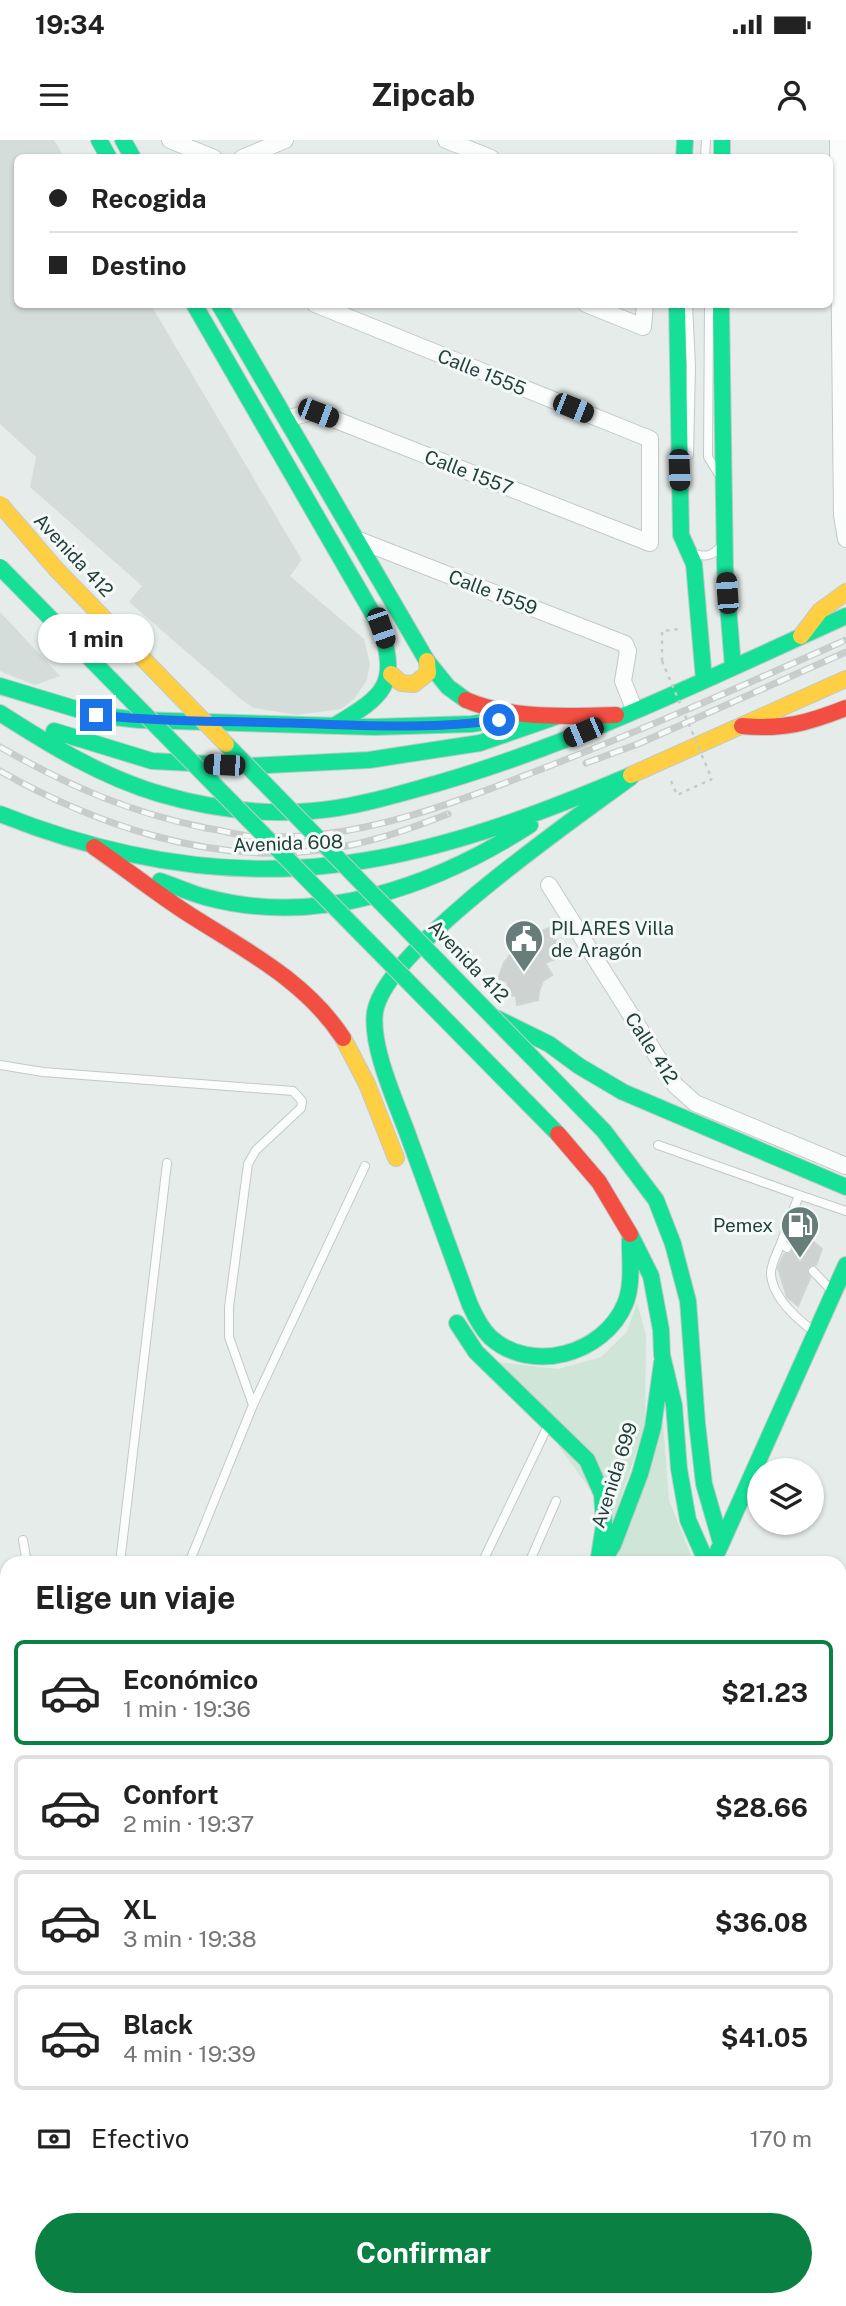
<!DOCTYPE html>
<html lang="es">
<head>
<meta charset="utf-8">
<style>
  :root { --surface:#fff; --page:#f6f6f6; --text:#222; --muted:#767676; --line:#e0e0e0; --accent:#0b8043 }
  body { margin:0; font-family:"Public Sans",sans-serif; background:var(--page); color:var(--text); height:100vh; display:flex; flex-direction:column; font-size:26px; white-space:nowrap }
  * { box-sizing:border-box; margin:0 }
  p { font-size:23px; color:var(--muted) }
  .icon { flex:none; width:38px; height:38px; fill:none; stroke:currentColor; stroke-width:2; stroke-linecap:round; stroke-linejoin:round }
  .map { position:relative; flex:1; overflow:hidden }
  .sheet { position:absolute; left:0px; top:1416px; width:847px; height:751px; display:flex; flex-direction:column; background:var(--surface); border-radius:21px 21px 0 0; box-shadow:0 2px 5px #0004 }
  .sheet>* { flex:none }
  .hud { position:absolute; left:14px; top:14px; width:819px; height:154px; border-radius:10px; box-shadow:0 2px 5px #0004; display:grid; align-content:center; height:154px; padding:0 35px; background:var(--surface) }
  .controls { position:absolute; left:747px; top:1318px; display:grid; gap:14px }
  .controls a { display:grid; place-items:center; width:77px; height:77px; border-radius:50%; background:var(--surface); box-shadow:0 2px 5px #0004; font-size:35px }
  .end { position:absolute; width:32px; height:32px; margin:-16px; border:9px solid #1a73e8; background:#fff; box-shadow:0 0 0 4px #fff }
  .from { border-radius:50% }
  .bubble { position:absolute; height:49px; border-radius:24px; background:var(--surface); box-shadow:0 2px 5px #0004; font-size:23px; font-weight:700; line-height:49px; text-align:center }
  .car { position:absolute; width:21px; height:42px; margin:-21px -10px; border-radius:9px; box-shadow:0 0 5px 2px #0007; background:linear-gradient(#222 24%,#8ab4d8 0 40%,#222 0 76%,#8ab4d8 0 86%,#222 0) }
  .hud b { display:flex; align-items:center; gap:24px; height:66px; font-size:26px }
  .hud b+b { border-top:2px solid var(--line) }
  .hud i { width:18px; height:18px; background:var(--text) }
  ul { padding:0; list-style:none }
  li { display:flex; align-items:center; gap:21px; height:105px; margin:0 14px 10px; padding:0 21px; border:4px solid var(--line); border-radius:10px }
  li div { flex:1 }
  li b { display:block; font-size:26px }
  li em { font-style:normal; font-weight:700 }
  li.current { border-color:var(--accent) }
  li>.icon { width:63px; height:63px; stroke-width:1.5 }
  h2 { padding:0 35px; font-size:32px; line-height:84px }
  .pay { display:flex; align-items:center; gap:18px; height:77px; padding:0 35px; font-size:26px }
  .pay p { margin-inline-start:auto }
  .cta { display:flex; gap:14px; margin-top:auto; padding:14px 35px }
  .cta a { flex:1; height:80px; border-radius:42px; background:var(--accent); color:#fff; font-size:28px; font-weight:700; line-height:80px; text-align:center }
  .status { display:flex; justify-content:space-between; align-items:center; height:49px; padding:0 35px; background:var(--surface); direction:ltr }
  .status svg { height:19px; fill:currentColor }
  header { display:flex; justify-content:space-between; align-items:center; height:91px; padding:0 35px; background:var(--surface); font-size:32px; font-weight:700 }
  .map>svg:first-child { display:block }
</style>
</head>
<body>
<div class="status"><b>19:34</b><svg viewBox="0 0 49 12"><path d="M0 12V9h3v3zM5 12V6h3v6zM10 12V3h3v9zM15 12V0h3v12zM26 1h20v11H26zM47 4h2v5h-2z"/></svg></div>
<header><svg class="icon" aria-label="menu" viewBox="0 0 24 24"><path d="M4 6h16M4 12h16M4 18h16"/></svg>Zipcab<svg class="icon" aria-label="person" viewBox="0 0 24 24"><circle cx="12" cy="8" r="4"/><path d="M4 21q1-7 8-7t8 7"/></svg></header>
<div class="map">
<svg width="846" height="2166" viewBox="0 0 846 2166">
  <rect width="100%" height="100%" fill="#e6ecea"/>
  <path fill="#d5ddda" d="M 0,0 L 54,0 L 64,17 L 18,18 L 18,164 L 151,165 L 302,420 L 290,436 L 364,499 L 370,524 L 367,540 L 354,559 L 341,569 L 297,575 L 254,568 L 242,560 L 129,462 L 142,446 L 30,347 L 36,317 L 0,284 Z
    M 0,472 L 60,536 L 35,545 L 0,531 Z"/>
  <path fill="#cfe5d8" d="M 637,1163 L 646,1195 L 645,1286 L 613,1381 L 498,1222 L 558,1229 L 601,1217 L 626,1193 Z
    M 662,1271 L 669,1360 L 694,1423 L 612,1423 Z
    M 697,2160 L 803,2160 L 803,2166 L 694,2166 Z"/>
  <path fill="#ced3d1" stroke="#cfd5d3" stroke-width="2" d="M 549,788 L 552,800 L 560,801 L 562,816 L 545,823 L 552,835 L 543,841 L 539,851 L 538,860 L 517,865 L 516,856 L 507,855 L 508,842 L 498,839 L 504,823 L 515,808 L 531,795 Z
    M 796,1087 L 822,1109 L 816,1125 L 811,1125 L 807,1129 L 810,1138 L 798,1166 L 787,1157 L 778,1128 L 784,1114 L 790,1114 L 793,1110 L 790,1102 Z"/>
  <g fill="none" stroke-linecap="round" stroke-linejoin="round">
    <g stroke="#c3c9c7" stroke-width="10">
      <path id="lane" d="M 705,18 L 706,0
        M 688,164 L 691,226 L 689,315
        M 709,164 L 708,317 L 718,333
        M 695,414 C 706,417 712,416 720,407
        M 0,925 L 43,932 L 293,951 L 302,961 L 301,968 L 256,1010 L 248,1024 L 229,1167 L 229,1197 L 253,1265
        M 658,1005 L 799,1055
        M 781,1103 C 778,1112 770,1125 771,1135 C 773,1158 796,1178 813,1191
        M 787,1108 L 781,1103 L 799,1055 L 846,1071
        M 813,1131 L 831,1150
        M 23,1400 L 27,1423
        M 120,1423 L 167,1023
        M 189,1423 L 253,1265 L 365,1026
        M 482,1423 L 546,1290
        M 529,1423 L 556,1361
        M 0,1572 L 7,1569
        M 0,1776 L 7,1779
        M 0,1904 L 7,1908"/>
    </g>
    <g stroke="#c3c9c7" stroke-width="18">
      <path id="street" d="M 170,0 L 214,18
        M 446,0 L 491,18
        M 838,0 L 842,375 L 846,399
        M 242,18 L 285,0
        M 586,164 L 643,187 L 645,164
        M 287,279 L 307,273 L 318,273 L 650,403 L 650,299 L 315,164
        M 356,399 L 625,504 L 628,511 L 623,541 L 635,571
        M 549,745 L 675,945 L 695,963 L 846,1026
        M 840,1840 L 846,1825
        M 840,1960 L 846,1984
        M 840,2083 L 846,2082
        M 813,2160 L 814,2166
        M 583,2166 L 585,2160"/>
    </g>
    <g stroke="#c2c9c7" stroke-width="18">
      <path id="fast" d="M 99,0 L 109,18
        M 123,0 L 133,18
        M 722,0 L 722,18
        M 684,18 L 685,0
        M 194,164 L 381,488 C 398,545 385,555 337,584
        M 219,164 L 427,521 L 448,547 L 466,560
        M 677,164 L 681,395 L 694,424 L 704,540
        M 721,164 L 725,428 L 733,527
        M 0,546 L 96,575 L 139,580 L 375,587 L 472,584 L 501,579
        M 0,573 C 50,605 102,637 160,654 C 208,668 262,675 312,671 C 353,668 395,655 435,644 C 578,603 711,537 846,476
        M 54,591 L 152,621 L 248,626 L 369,620 L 480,603 L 558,576
        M 0,674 C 105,716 219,738 332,725 C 435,714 537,675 631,635
        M 160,741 C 175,746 190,753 205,757 C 319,788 435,746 530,685
        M 496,878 L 549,904 L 579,926 L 623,952 L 846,1047
        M 630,1094 L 651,1136 L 661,1190 L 662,1215 L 674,1265 L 679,1329 L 688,1380 L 707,1423
        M 630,1094 C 629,1116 634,1143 625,1164 C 604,1214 532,1235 490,1197 C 481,1188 475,1176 470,1165 C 449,1108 429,1052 408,995 C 396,962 370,906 375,872 C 385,809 576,678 631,637
        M 673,1104 L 688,1161 L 697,1283 L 704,1344 L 721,1403
        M 457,1183 L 476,1212 L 587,1320 L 602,1354 L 604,1385 L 598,1423
        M 717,1413 L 846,1125
        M 606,1416 L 613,1405 L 640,1334 L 653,1287 L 662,1222
        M 840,1606 L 846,1616
        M 840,1649 L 846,1659
        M 0,1991 L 7,1994
        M 0,2058 L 7,2061
        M 225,2160 L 239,2166
        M 396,2166 L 399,2160"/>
    </g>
    <g stroke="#c2c9c7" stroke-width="18">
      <path id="slow" d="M 801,496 L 820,471 L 846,452
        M 391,534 L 401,543 L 414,544 L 428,533 L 427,521
        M 631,635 L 846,539
        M 343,898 L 367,944 L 396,1018
        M 268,2166 L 271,2160"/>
    </g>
    <g stroke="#c2c9c7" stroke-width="18">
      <path id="jam" d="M 466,560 C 513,580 566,576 616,575
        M 742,586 C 783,590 808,583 846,568
        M 94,707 C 126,729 157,754 190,775 C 245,810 306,841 343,898"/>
    </g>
    <path stroke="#c2ccca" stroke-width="2.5" stroke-dasharray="3.5 5" stroke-linecap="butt" d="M 662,521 L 662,491 L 679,489
      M 671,641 L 677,655 L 712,639
      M 771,2161 L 775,2166"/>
    <use href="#lane" stroke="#fbfcfc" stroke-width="8"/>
    <use href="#street" stroke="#fbfcfc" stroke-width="16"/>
    <use href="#fast" stroke="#16e098" stroke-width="16"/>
    <use href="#slow" stroke="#ffcf43" stroke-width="16"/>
    <use href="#jam" stroke="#f24e42" stroke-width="16"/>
    <g stroke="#c8cdcb" stroke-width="7">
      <path id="rail" d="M 0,607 C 69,646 128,672 206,688 C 220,690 234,694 247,696 C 349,704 446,666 539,630 C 643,590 744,545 846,500
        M 586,623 L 638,604 L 846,512
        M 0,631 C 94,684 211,725 321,710 C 365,705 407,690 448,674
        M 840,1783 L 846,1769
        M 680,2166 L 683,2160"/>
    </g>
    <use href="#rail" stroke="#f5faf8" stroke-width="4.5" stroke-dasharray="13" stroke-linecap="butt"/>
    <g stroke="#c2cbc9" stroke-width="18" stroke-linecap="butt">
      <path id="fast-bridge" d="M 0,427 L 558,994
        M 226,604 L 604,991 L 656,1060 L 673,1104"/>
    </g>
    <g stroke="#c2cbc9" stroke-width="18" stroke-linecap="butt">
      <path id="slow-bridge" d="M 0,364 L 56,429 L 226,604"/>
    </g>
    <g stroke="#c2cbc9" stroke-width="18" stroke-linecap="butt">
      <path id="jam-bridge" d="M 558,994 L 599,1042 L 630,1094"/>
    </g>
    <path stroke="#c2ccca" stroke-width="2.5" stroke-dasharray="3.5 5" stroke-linecap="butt" d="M 662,521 L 712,639"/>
    <use href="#fast-bridge" stroke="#16e098" stroke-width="16"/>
    <use href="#slow-bridge" stroke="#ffcf43" stroke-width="16"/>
    <use href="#jam-bridge" stroke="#f24e42" stroke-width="16"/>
  </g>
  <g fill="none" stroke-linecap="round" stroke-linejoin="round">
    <path stroke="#1a73e8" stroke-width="9" d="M 96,575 C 161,582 225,581 290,583 C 359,585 429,590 499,580"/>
  </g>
  <defs>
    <g id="civic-pin" transform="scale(2.0125)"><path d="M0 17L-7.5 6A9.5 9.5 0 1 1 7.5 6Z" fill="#677d79" stroke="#f5faf8"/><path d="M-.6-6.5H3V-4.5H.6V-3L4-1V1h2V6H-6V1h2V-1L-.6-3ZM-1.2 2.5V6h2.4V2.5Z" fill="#fff"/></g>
    <g id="fuel-pin" transform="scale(2.0125)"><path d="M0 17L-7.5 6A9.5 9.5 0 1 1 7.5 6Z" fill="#677d79" stroke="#f5faf8"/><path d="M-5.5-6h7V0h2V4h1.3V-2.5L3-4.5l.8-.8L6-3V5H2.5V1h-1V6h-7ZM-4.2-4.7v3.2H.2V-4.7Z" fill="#fff"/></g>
  </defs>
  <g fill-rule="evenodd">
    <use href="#civic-pin" x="524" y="799"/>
    <use href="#fuel-pin" x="800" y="1085"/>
  </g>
  <g text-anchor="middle" stroke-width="6" stroke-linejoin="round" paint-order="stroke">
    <g font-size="19" fill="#23413c" stroke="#f5faf8">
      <text transform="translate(482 232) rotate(22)" y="7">Calle 1555</text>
      <text transform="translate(469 332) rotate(21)" y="7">Calle 1557</text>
      <text transform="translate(74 415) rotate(47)" y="7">Avenida 412</text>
      <text transform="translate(493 452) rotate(21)" y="7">Calle 1559</text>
      <text transform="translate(288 703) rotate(-2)" y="7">Avenida 608</text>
      <text transform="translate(469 821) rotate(46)" y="7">Avenida 412</text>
      <text transform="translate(652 908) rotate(57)" y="7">Calle 412</text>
      <text transform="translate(614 1335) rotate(-72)" y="7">Avenida 699</text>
    </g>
    <g font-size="19" fill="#23413c" stroke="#f5faf8" text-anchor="start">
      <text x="551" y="795">PILARES Villa<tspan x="551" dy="22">de Aragón</tspan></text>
      <text x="773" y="1092" text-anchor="end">Pemex</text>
    </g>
  </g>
</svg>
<div class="controls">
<a><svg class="icon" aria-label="layers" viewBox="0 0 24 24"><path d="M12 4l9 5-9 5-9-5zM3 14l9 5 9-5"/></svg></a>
</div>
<i class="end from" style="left:499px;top:580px"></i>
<i class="end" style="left:96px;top:575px"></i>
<div class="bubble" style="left:38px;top:474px;width:116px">1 min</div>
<i class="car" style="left:573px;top:268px;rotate:112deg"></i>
<i class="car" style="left:318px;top:273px;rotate:111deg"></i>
<i class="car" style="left:679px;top:330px;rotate:178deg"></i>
<i class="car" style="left:727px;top:453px;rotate:356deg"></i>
<i class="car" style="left:381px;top:488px;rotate:161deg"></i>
<i class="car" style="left:583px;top:592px;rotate:247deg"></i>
<i class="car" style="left:224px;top:625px;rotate:273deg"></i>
<div class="hud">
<b><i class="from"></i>Recogida</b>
<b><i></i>Destino</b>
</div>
<section class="sheet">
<h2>Elige un viaje</h2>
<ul>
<li class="current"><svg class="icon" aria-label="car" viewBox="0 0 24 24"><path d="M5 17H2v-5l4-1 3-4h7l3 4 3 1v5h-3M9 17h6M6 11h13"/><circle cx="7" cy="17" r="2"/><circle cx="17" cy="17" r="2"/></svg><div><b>Económico</b><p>1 min · 19:36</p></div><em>$21.23</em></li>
<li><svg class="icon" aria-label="car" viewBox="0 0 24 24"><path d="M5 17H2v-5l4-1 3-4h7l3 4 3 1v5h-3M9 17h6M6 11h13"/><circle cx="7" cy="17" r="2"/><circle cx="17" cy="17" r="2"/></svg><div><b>Confort</b><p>2 min · 19:37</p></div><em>$28.66</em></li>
<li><svg class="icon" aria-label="car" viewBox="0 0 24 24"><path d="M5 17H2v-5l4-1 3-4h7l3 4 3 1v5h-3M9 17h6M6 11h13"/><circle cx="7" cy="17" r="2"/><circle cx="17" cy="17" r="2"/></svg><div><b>XL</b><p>3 min · 19:38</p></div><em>$36.08</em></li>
<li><svg class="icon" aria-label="car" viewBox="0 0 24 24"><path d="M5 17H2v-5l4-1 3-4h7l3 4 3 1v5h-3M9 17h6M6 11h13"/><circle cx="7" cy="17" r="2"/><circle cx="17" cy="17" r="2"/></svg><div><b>Black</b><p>4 min · 19:39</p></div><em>$41.05</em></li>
</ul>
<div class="pay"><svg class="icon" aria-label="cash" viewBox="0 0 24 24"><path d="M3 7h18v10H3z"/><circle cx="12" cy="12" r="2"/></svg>Efectivo<p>170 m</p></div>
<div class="cta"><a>Confirmar</a></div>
</section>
</div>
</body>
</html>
